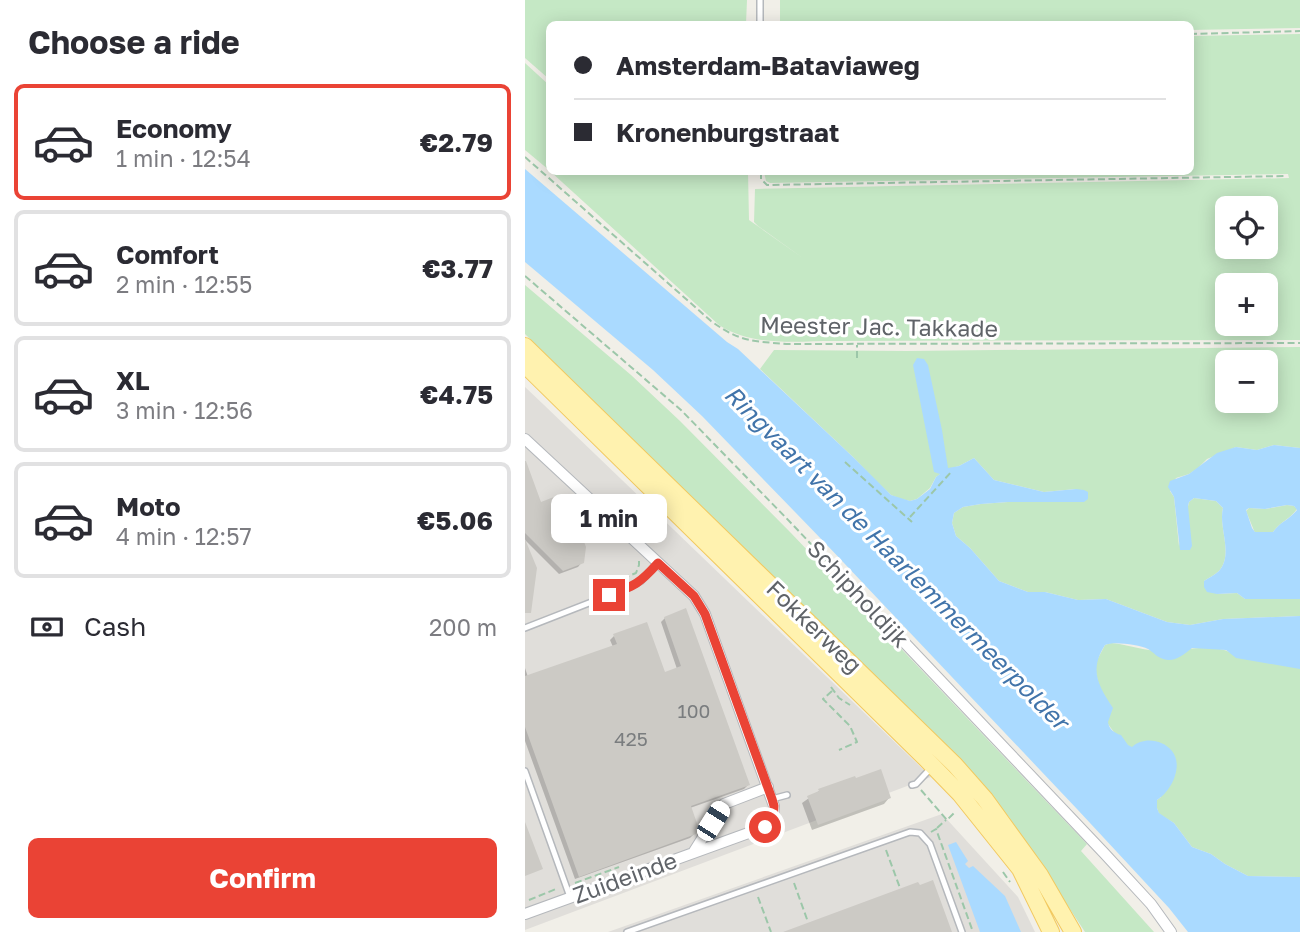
<!DOCTYPE html>
<html lang="en">
<head>
<meta charset="utf-8">
<style>
  :root { --surface:#fff; --page:#f7f7f7; --text:#2b2b33; --muted:#7c7c81; --line:#e1e1e2; --accent:#ea4335 }
  body { margin:0; font-family:"Golos Text",sans-serif; background:var(--page); color:var(--text); height:100vh; display:flex; flex-direction:column; font-size:26px; white-space:nowrap }
  * { box-sizing:border-box; margin:0 }
  p { font-size:23px; color:var(--muted) }
  .icon { flex:none; width:38px; height:38px; fill:none; stroke:currentColor; stroke-width:2; stroke-linecap:round; stroke-linejoin:round }
  .map { position:relative; flex:1; overflow:hidden }
  .sheet { display:flex; flex-direction:column; background:var(--surface); width:525px }
  .sheet>* { flex:none }
  .banner { position:absolute; left:21px; top:21px; width:648px; height:154px; border-radius:10px; box-shadow:0 4px 18px #0003; display:grid; align-content:center; height:154px; padding:0 28px; background:var(--surface) }
  .buttons { position:absolute; left:690px; top:196px; display:grid; gap:14px }
  .buttons a { display:grid; place-items:center; width:63px; height:63px; border-radius:10px; background:var(--surface); box-shadow:0 4px 18px #0003; font-size:35px }
  .end { position:absolute; width:32px; height:32px; margin:-16px; border:9px solid #ea4335; background:#fff; box-shadow:0 0 0 4px #fff }
  .from { border-radius:50% }
  .bubble { position:absolute; height:49px; border-radius:10px; background:var(--surface); box-shadow:0 4px 18px #0003; font-size:23px; font-weight:700; line-height:49px; text-align:center }
  .car { position:absolute; width:21px; height:42px; margin:-21px -10px; border-radius:9px; box-shadow:0 0 5px 2px #0007; background:linear-gradient(#fff 24%,#345 0 40%,#fff 0 76%,#345 0 86%,#fff 0) }
  .banner b { display:flex; align-items:center; gap:24px; height:66px; font-size:26px }
  .banner b+b { border-top:2px solid var(--line) }
  .banner i { width:18px; height:18px; background:var(--text) }
  ul { padding:0; list-style:none }
  li { display:flex; align-items:center; gap:21px; height:116px; margin:0 14px 10px; padding:0 14px; border:4px solid var(--line); border-radius:10px }
  li div { flex:1 }
  li b { display:block; font-size:26px }
  li em { font-style:normal; font-weight:700 }
  li.selected { border-color:var(--accent) }
  li>.icon { width:63px; height:63px; stroke-width:1.5 }
  h2 { padding:0 28px; font-size:32px; line-height:84px }
  .pay { display:flex; align-items:center; gap:18px; height:77px; padding:0 28px; font-size:26px }
  .pay p { margin-inline-start:auto }
  .primary-button { display:flex; gap:14px; margin-top:auto; padding:14px 28px }
  .primary-button a { flex:1; height:80px; border-radius:10px; background:var(--accent); color:#fff; font-size:28px; font-weight:700; line-height:80px; text-align:center }
  main { display:flex; flex:1; min-height:0 }
  .map>svg:first-child { display:block }
</style>
</head>
<body>
<main>
<section class="sheet">
<h2>Choose a ride</h2>
<ul>
<li class="selected"><svg class="icon" aria-label="car" viewBox="0 0 24 24"><path d="M5 17H2v-5l4-1 3-4h7l3 4 3 1v5h-3M9 17h6M6 11h13"/><circle cx="7" cy="17" r="2"/><circle cx="17" cy="17" r="2"/></svg><div><b>Economy</b><p>1 min · 12:54</p></div><em>€2.79</em></li>
<li><svg class="icon" aria-label="car" viewBox="0 0 24 24"><path d="M5 17H2v-5l4-1 3-4h7l3 4 3 1v5h-3M9 17h6M6 11h13"/><circle cx="7" cy="17" r="2"/><circle cx="17" cy="17" r="2"/></svg><div><b>Comfort</b><p>2 min · 12:55</p></div><em>€3.77</em></li>
<li><svg class="icon" aria-label="car" viewBox="0 0 24 24"><path d="M5 17H2v-5l4-1 3-4h7l3 4 3 1v5h-3M9 17h6M6 11h13"/><circle cx="7" cy="17" r="2"/><circle cx="17" cy="17" r="2"/></svg><div><b>XL</b><p>3 min · 12:56</p></div><em>€4.75</em></li>
<li><svg class="icon" aria-label="car" viewBox="0 0 24 24"><path d="M5 17H2v-5l4-1 3-4h7l3 4 3 1v5h-3M9 17h6M6 11h13"/><circle cx="7" cy="17" r="2"/><circle cx="17" cy="17" r="2"/></svg><div><b>Moto</b><p>4 min · 12:57</p></div><em>€5.06</em></li>
</ul>
<div class="pay"><svg class="icon" aria-label="cash" viewBox="0 0 24 24"><path d="M3 7h18v10H3z"/><circle cx="12" cy="12" r="2"/></svg>Cash<p>200 m</p></div>
<div class="primary-button"><a>Confirm</a></div>
</section>
<div class="map">
<svg width="775" height="932" viewBox="0 0 775 932">
  <rect width="100%" height="100%" fill="#f1efe8"/>
  <path fill="#e0deda" d="M 0,387 L 19,405 L 406,777 L 0,930 Z
    M 417,814 L 493,897 L 510,932 L 83,932 Z"/>
  <path fill="#c5e8c5" fill-rule="evenodd" d="M 0,0 L 222,0 L 221,24 L 24,24 L 24,79 L 0,58 Z
    M 255,0 L 775,0 L 775,28 L 665,30 L 665,24 L 255,24 Z
    M 775,34 L 775,340 L 309,341 C 270,341 228,347 194,325 L 26,172 L 223,172 L 224,220 L 282,261 L 233,226 L 229,222 L 230,189 L 764,178 L 763,174 L 245,183 L 241,181 L 239,172 L 665,172 L 665,36 ZM 702,208 L 740,208 L 740,247 L 702,247 ZM 702,285 L 740,285 L 740,324 L 702,324 Z
    M 0,63 L 24,85 L 24,170 L 0,150 Z
    M 0,285 L 106,375 L 155,421 L 266,533 L 562,844 L 556,851 L 629,932 L 560,932 L 484,817 L 440,766 L 0,334 Z
    M 775,347 L 775,448 L 749,445 L 732,450 L 711,447 L 682,459 L 673,468 L 664,474 L 651,478 L 645,491 L 649,497 L 654,546 L 664,502 L 669,498 L 691,501 L 698,508 C 693,527 709,554 694,571 C 690,575 683,578 679,581 L 692,594 L 712,593 L 720,599 L 775,599 L 775,616 L 698,619 L 665,625 L 642,622 L 581,599 L 553,600 L 520,592 L 503,592 L 474,581 L 445,548 L 431,536 L 427,523 L 429,513 L 438,507 L 456,504 L 483,502 L 559,502 L 551,489 L 519,492 L 469,480 L 449,458 L 434,466 L 423,469 L 411,477 L 405,488 L 392,499 L 385,501 L 376,499 L 366,495 L 352,482 L 328,457 L 235,369 L 249,350 L 382,351 ZM 702,362 L 740,362 L 740,401 L 702,401 Z
    M 762,505 L 769,506 L 772,509 C 764,520 756,521 748,532 L 730,533 L 721,511 L 724,508 L 741,509 Z
    M 586,643 C 599,644 611,648 624,650 C 644,653 689,642 706,653 L 775,668 L 775,877 L 723,876 L 700,864 L 686,854 L 667,847 L 649,823 L 634,814 L 632,808 L 632,800 L 636,797 L 583,724 L 571,673 L 571,662 L 580,645 Z"/>
  <path fill="#aadaff" fill-rule="evenodd" d="M 0,169 L 202,342 L 213,349 L 328,457 L 366,495 L 385,501 L 392,499 L 405,489 L 411,477 L 415,474 L 409,472 L 388,365 L 392,358 L 399,359 L 403,365 L 417,430 L 423,468 L 434,466 L 449,458 L 469,480 L 519,492 L 551,489 L 559,490 L 563,492 L 563,499 L 559,502 L 483,502 L 456,504 L 438,507 L 429,513 L 427,523 L 431,536 L 445,548 L 474,581 L 503,592 L 520,592 L 553,600 L 581,599 L 642,622 L 665,625 L 698,619 L 775,616 L 775,669 L 711,658 L 701,650 L 667,648 C 656,657 646,665 632,656 C 631,655 625,650 623,649 C 614,645 589,641 580,645 C 564,670 573,685 588,708 L 583,722 C 584,729 589,733 596,735 L 603,745 L 607,747 C 618,737 637,739 647,751 C 659,766 646,792 632,800 L 632,808 L 634,813 L 649,823 L 667,847 L 686,854 L 700,864 L 723,876 L 775,877 L 775,932 L 663,932 L 644,908 L 552,809 L 301,544 L 177,416 L 128,370 L 0,262 Z
    M 749,445 L 775,448 L 775,599 L 720,599 L 712,593 L 692,594 L 682,592 L 679,587 L 679,581 C 683,578 690,575 694,571 C 709,554 693,527 698,508 L 691,501 L 669,498 L 664,502 L 663,506 L 667,546 L 665,550 L 655,550 L 649,497 L 643,487 L 645,481 L 664,474 L 692,453 L 711,447 L 732,450 ZM 762,505 L 769,506 L 772,510 C 764,520 756,521 748,532 L 730,532 L 727,528 L 721,510 L 724,508 L 740,509 Z
    M 431,842 L 443,861 L 440,864 L 444,868 L 448,866 L 480,896 L 496,932 L 455,932 L 423,845 Z"/>
  <path fill="#0003" d="M 0,462 L 15,505 L 57,562 L 53,567 L 34,574 L 0,540 Z
    M 140,618 L 223,785 L 219,789 L 165,808 L 170,833 L 165,838 L 50,879 L 0,741 L 0,668 L 3,677 L 88,647 L 85,640 L 89,636 L 139,674 L 152,669 L 136,622 Z
    M 294,791 L 364,798 L 359,804 L 287,830 L 277,803 Z"/>
  <path fill="#cccac5" d="M 0,461 L 1,461 L 16,502 L 34,495 L 46,506 L 61,547 L 59,563 L 38,571 L 0,533 Z
    M 0,539 L 12,568 L 6,613 L 0,613 Z
    M 161,608 L 225,785 L 166,806 L 174,829 L 171,834 L 54,877 L 0,727 L 0,676 L 92,644 L 88,634 L 122,622 L 140,672 L 156,666 L 139,617 Z
    M 356,769 L 366,798 L 293,825 L 282,796 L 294,791 L 293,789 L 330,776 L 331,778 Z
    M 0,822 L 18,869 L 0,876 Z
    M 408,880 L 427,932 L 258,932 L 393,882 L 395,885 Z"/>
  <g fill="none" stroke-linecap="round" stroke-linejoin="round">
    <g stroke="#b5b8bc" stroke-width="8">
      <path id="lane" d="M 235,0 L 235,24
        M 0,628 L 105,587 L 116,581 L 133,563
        M 0,771 L 45,897
        M 387,785 L 391,784 L 405,769
        M 247,799 L 262,795
        M 102,932 L 385,832 L 395,833 L 405,844 L 437,932"/>
    </g>
    <g stroke="#b5b8bc" stroke-width="12">
      <path id="street" d="M 0,439 L 169,596 L 180,614 L 249,806 L 248,819 L 240,827 L 0,914
        M 378,641 L 579,853 L 626,904 L 646,932
        M 168,853 L 199,804 L 243,787"/>
    </g>
    <g stroke="#f2c960" stroke-width="18">
      <path id="primary" d="M 0,346 L 430,765 L 460,799 L 515,875 L 548,932
        M 0,365 L 399,757 L 435,794 L 495,869 L 526,932"/>
    </g>
    <path stroke="#9cc7a9" stroke-width="2" stroke-dasharray="7 3.5" stroke-linecap="butt" d="M 665,34 L 775,31
      M 0,157 L 186,321 C 215,342 227,341 261,344 L 775,343
      M 236,172 L 236,179 L 242,185 L 761,176
      M 0,276 L 156,410 L 268,525 L 370,633
      M 332,358 L 332,345
      M 320,462 L 387,522
      M 385,517 L 427,471
      M 78,586 L 111,573 L 114,565 L 114,561
      M 306,687 L 314,698 L 325,705
      M 307,691 L 298,699 L 325,726 L 332,742 L 314,750
      M 396,790 L 422,820 L 430,812
      M 412,828 L 421,820
      M 406,832 L 411,829 L 448,932
      M 361,850 L 375,888
      M 478,872 L 485,882
      M 50,883 L 94,867
      M 269,883 L 283,922
      M 233,897 L 246,932
      M 4,900 L 31,889"/>
    <use href="#lane" stroke="#fff" stroke-width="5"/>
    <use href="#street" stroke="#fff" stroke-width="10"/>
    <use href="#primary" stroke="#fff2af" stroke-width="16"/>
  </g>
  <g fill="none" stroke-linecap="round" stroke-linejoin="round">
    <path stroke="#ea4335" stroke-width="9" d="M 84,595 C 110,586 115,583 133,563 L 169,596 L 180,614 L 247,799 L 249,806 L 248,819 L 240,827"/>
  </g>
  <g text-anchor="middle" stroke-width="6" stroke-linejoin="round" paint-order="stroke">
    <g font-size="19" fill="#7a7d7f">
      <text x="169" y="718">100</text>
      <text x="106" y="746">425</text>
    </g>
    <g font-size="23" fill="#5f6368" stroke="#fff">
      <text transform="translate(354 327) rotate(1)" y="8">Meester Jac. Takkade</text>
      <text transform="translate(333 594) rotate(47)" y="8">Schipholdijk</text>
      <text transform="translate(289 627) rotate(44)" y="8">Fokkerweg</text>
      <text transform="translate(100 878) rotate(-20)" y="8">Zuideinde</text>
    </g>
    <g font-size="24" font-style="italic" fill="#4174aa" stroke="#fff">
      <text transform="translate(371 558) rotate(45)" y="8">Ringvaart van de Haarlemmermeerpolder</text>
    </g>
  </g>
</svg>
<div class="buttons">
<a><svg class="icon" aria-label="locate" viewBox="0 0 24 24"><circle cx="12" cy="12" r="6"/><path d="M12 2v4M12 18v4M2 12h4M18 12h4"/></svg></a>
<a>+</a>
<a>−</a>
</div>
<i class="end from" style="left:240px;top:827px"></i>
<i class="end" style="left:84px;top:595px"></i>
<div class="bubble" style="left:26px;top:494px;width:116px">1 min</div>
<i class="car" style="left:188px;top:821px;rotate:32deg"></i>
<div class="banner">
<b><i class="from"></i>Amsterdam-Bataviaweg</b>
<b><i></i>Kronenburgstraat</b>
</div>
</div>
</main>
</body>
</html>
